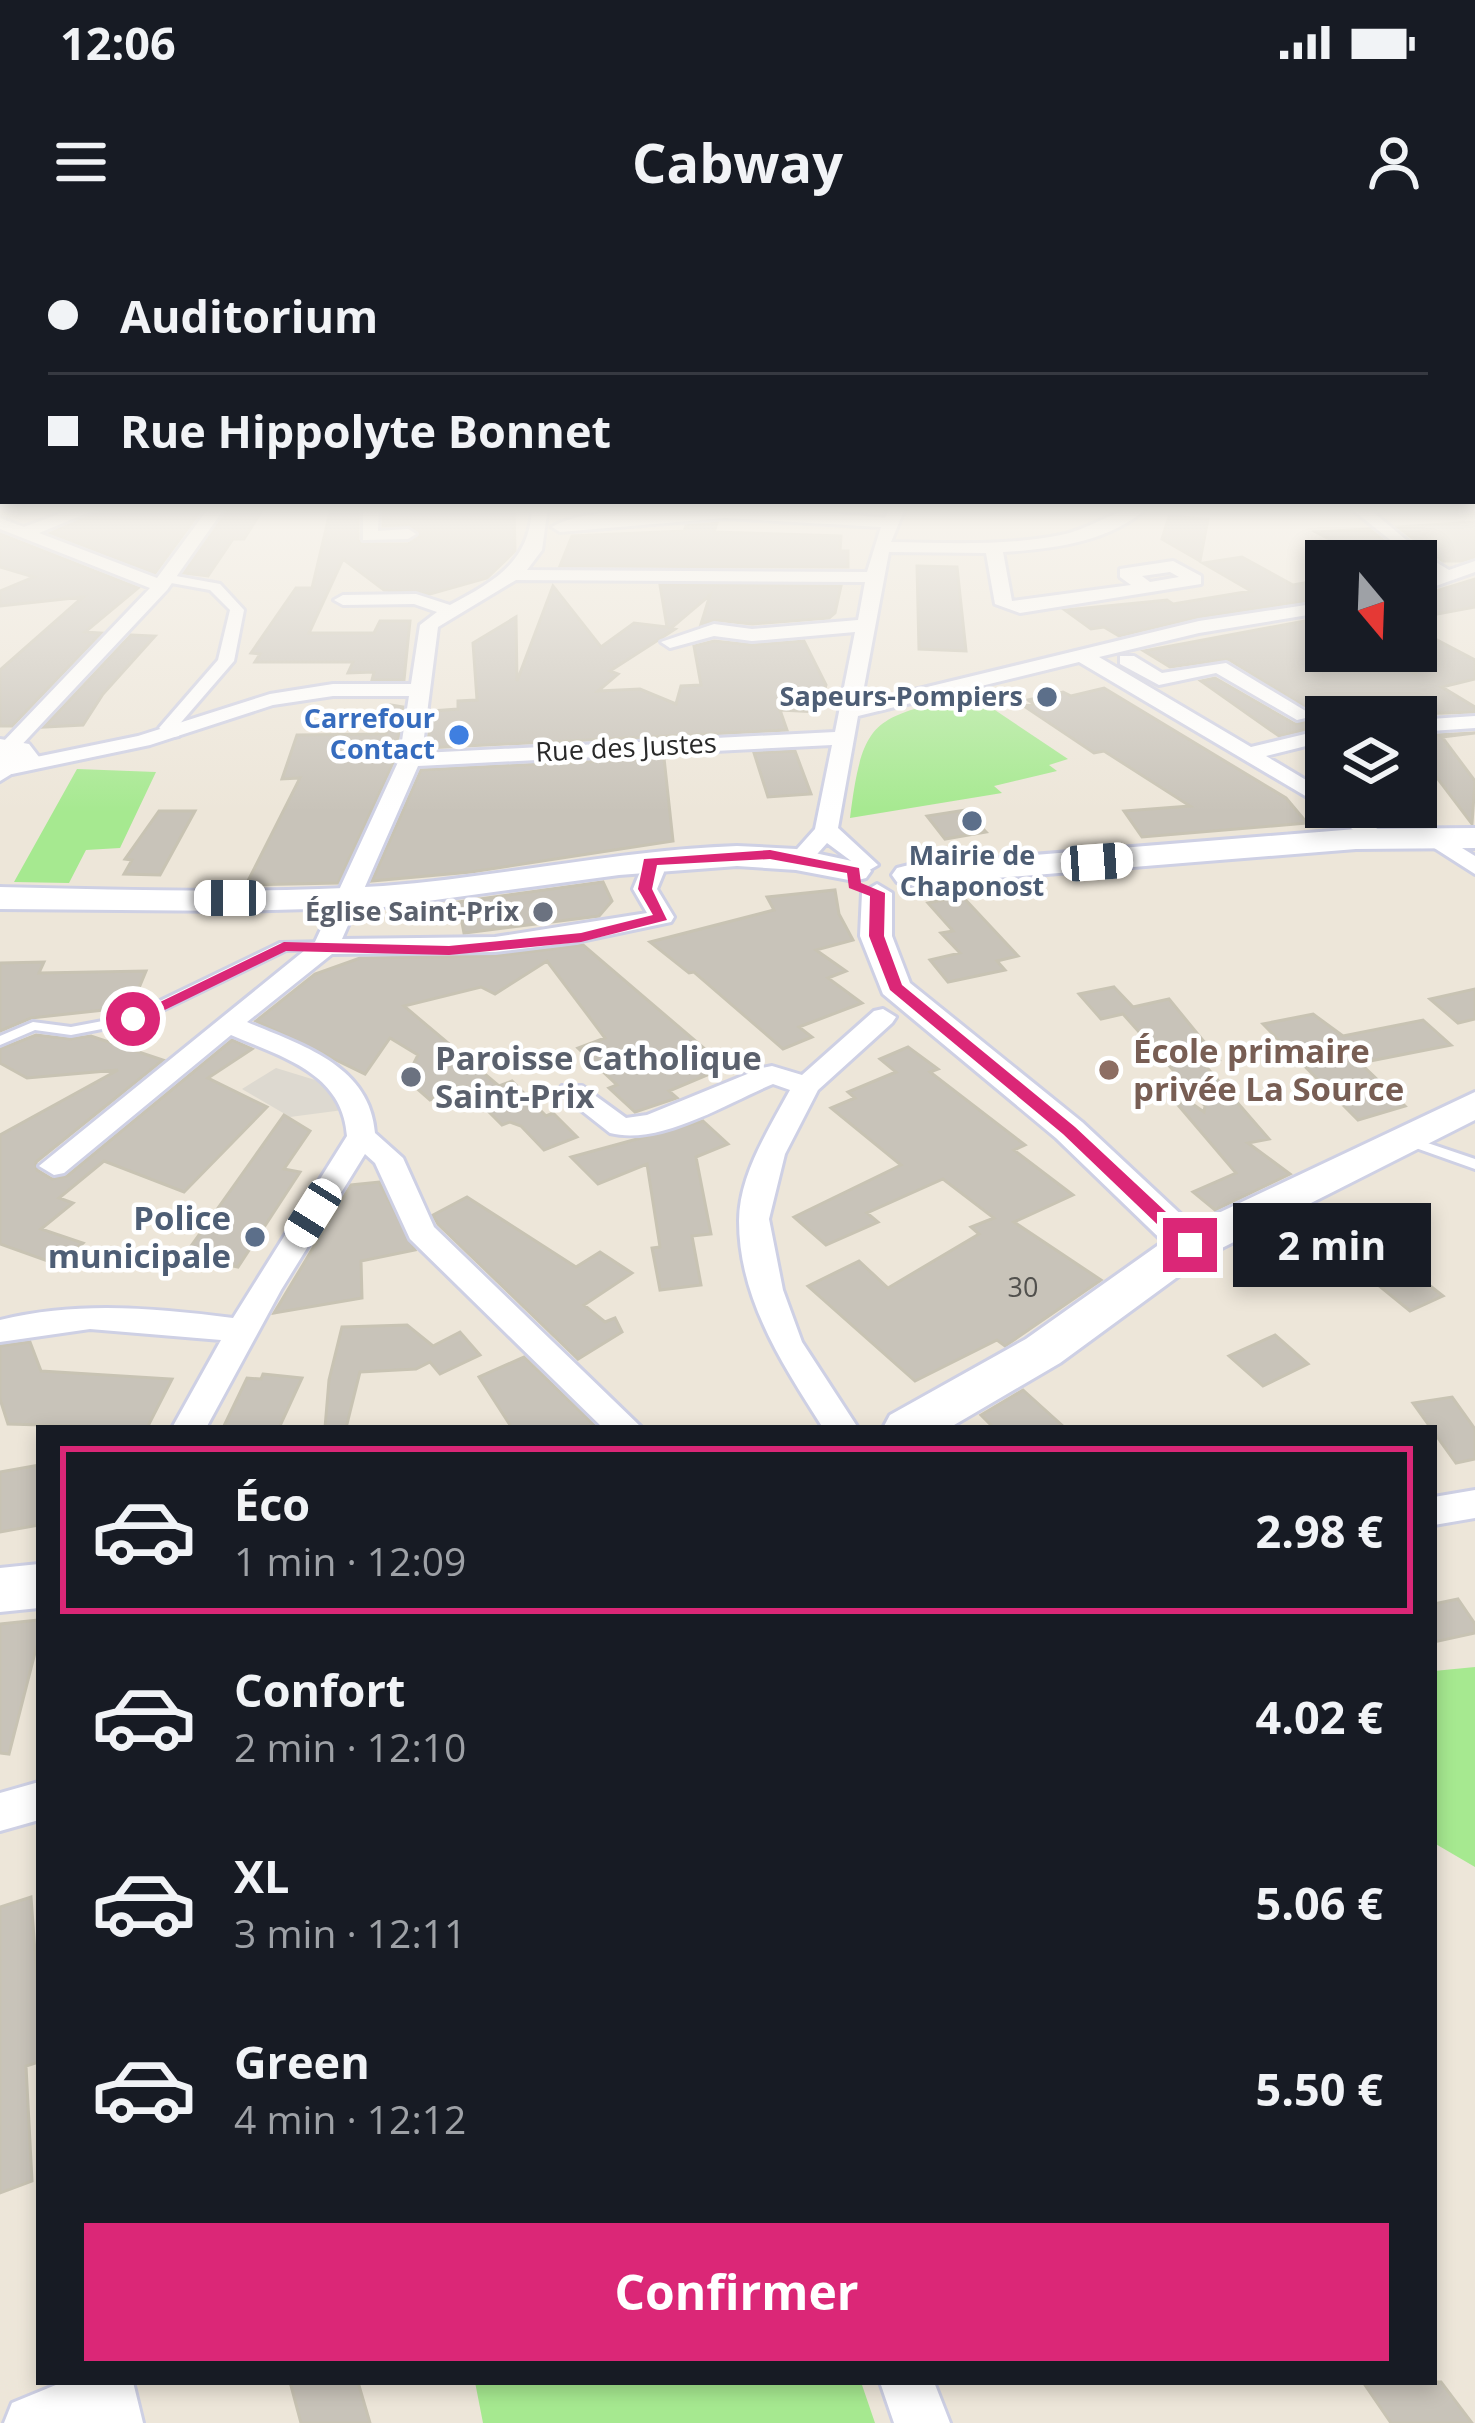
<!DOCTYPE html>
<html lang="fr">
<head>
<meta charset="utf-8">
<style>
  :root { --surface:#171b24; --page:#20242c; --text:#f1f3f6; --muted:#9ea1a6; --line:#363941; --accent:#db2777 }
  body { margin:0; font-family:"Open Sans",sans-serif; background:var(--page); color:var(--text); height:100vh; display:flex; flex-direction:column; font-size:45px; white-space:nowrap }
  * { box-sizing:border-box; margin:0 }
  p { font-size:39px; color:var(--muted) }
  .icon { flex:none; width:66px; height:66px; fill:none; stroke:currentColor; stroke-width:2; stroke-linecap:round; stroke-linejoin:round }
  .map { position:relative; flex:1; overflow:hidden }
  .sheet { position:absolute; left:36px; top:1185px; width:1401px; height:960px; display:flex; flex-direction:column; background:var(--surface); border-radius:0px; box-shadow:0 6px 18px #0003 }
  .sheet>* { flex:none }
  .guide { position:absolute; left:0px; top:0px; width:1476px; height:264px; box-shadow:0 6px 18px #0003; display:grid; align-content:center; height:264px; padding:0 48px; background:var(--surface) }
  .needle { width:78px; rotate:161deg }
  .buttons { position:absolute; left:1305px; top:300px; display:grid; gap:24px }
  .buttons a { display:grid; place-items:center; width:132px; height:132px; border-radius:0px; background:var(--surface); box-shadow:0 6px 18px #0003; font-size:60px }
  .end { position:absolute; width:54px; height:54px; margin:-27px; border:15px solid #db2777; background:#fff; box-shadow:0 0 0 6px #fff }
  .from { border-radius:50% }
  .bubble { position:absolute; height:84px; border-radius:0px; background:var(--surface); box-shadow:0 6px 18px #0003; font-size:39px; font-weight:700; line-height:84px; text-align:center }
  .car { position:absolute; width:36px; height:72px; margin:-36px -18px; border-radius:15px; box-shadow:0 0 9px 3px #0007; background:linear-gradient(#fff 24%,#345 0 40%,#fff 0 76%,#345 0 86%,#fff 0) }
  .guide b { display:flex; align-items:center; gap:42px; height:114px; font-size:45px }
  .guide b+b { border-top:3px solid var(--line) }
  .guide i { width:30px; height:30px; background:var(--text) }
  ul { padding:21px 0 0; list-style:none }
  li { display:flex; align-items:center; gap:36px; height:168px; margin:0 24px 18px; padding:0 24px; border:6px solid transparent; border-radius:0px }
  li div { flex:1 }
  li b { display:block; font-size:45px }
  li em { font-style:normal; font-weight:700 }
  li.current { border-color:var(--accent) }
  li>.icon { width:108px; height:108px; stroke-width:1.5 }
  .button { display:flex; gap:24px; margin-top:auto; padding:24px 48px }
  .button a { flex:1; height:138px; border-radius:0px; background:var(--accent); color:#fff; font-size:48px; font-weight:700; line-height:138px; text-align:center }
  .status { display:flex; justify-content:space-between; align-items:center; height:84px; padding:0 60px; background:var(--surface); direction:ltr }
  .status svg { height:33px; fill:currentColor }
  header { display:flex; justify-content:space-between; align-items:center; height:156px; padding:0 48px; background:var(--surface); font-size:54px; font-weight:700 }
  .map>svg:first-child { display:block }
</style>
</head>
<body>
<div class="status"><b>12:06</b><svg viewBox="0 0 49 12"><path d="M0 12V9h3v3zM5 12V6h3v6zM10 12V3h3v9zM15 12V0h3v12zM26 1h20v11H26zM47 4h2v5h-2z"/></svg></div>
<header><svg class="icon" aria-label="menu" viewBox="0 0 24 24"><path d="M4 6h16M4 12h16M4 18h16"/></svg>Cabway<svg class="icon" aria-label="person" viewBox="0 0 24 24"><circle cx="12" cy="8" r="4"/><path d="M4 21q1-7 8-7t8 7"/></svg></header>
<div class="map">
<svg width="1475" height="2183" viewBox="0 0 1475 2183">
  <rect width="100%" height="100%" fill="#ede6d9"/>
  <path fill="#a6e990" d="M 971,454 L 1068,519 L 1049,525 L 1057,531 L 994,546 L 1002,553 L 850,578 C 863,474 875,479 971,454 Z
    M 77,529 L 156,532 L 120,608 L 86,610 L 69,643 L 14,642 Z
    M 1475,1427 L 1475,1627 L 1434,1603 L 1434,1431 Z
    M 475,2142 L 861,2142 L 875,2183 L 483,2183 Z"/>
  <path fill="#ddd9d0" d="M 276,828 L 325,843 L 343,870 L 290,877 L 242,849 Z"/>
  <path fill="#c8c3b9" stroke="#c8c3b3" stroke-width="3" d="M 108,266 L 204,266 L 155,333 L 51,293 Z
    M 230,266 L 256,266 L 252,272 L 261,272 L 244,299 L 233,299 L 208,336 L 184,333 Z
    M 514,266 L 515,311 L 487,338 L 430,354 L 384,350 L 343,319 L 309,393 L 374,393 L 380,381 L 410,381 L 404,440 L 372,440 L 374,432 L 348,433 L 353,422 L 255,422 L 260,414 L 251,413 L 296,348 L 312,348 L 331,268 L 358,267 L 358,300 L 363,304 L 408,304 L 420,296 L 410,285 L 383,286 L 383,267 Z
    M 1169,276 L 1208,279 L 1200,321 L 1162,299 Z
    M 1475,282 L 1475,317 L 1461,321 L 1443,321 L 1398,287 Z
    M 717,283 L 714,292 L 841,296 L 840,311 L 848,311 L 848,327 L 560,326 L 572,296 L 684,291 L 686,286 Z
    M 1369,289 L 1409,321 L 1370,321 L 1316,292 Z
    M 0,294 L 138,348 L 85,392 L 101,393 L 12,486 L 0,486 L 0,430 L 83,357 L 0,366 L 0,351 L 34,337 L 0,327 Z
    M 1242,317 L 1293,345 L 1326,339 L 1326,358 L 1198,377 L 1119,396 L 1104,387 L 1091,389 L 1065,370 L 1167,360 L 1173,364 L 1251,351 L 1203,323 Z
    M 917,326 L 957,327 L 966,411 L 919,409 Z
    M 1475,339 L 1475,367 L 1416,378 L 1416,357 Z
    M 660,345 L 841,346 L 835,373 L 829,378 L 752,384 L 715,380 L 701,384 L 710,355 L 671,388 L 675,389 L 610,431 L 618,434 L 598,451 L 640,449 L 676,464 L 681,446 L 701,445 L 694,406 L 714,401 L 752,405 L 804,401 L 826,445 L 818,472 L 780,470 L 787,490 L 427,508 L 432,471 L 458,469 L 458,461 L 477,460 L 473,403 L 516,377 L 517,441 L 553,346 L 601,407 L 634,383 L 667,387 Z
    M 1326,377 L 1326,411 L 1367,411 L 1416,434 L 1416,389 L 1475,420 L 1475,439 L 1442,447 L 1475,467 L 1475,472 L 1326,477 L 1326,485 L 1279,496 L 1201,441 L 1215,438 L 1295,484 L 1315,480 L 1318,475 L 1228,419 L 1170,427 L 1144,411 Z
    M 131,395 L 155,396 L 103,454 L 83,485 L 44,487 Z
    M 1104,448 L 1286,558 L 1307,583 L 1142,597 L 1124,571 L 1190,566 L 1104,511 L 1094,513 L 1024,466 L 1034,464 L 1028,460 L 1063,452 L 1071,456 Z
    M 391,465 L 403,467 L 395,519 L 338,643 L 246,645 L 300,538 L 282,539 L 297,495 L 386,494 Z
    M 1475,493 L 1442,497 L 1475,541 L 1472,584 L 1416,510 L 1416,496 Z
    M 795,511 L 811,554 L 768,557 L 754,513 Z
    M 664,518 L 673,601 L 471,632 L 372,641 L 421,530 Z
    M 965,570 L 986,592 L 945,599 L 927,576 Z
    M 159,571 L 195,571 L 160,635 L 124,634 L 132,620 L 125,619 Z
    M 603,642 L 612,661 L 599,676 L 464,693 L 458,662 Z
    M 835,650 L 839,674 L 853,700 L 816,710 L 846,731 L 828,738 L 862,763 L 799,787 L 812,797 L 783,809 L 694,732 L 689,733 L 650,702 L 774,670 L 767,657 Z
    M 962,656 L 1018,716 L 997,721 L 1005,730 L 948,742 L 930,720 L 960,713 L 941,693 L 953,691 L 928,663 Z
    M 583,705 L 726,827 L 669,851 L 677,858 L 635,872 L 609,848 L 617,845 L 578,808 L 605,798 L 547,721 L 495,754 L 481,747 L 404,766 L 499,846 L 512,841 L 546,876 L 553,873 L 577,897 L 544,910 L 521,886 L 510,882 L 502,885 L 463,846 L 430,860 L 406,839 L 418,815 L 390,798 L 365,834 L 256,781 L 315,734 L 360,718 L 495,716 Z
    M 44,722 L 39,733 L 146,731 L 131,767 L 31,778 L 0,791 L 0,723 Z
    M 1114,747 L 1133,767 L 1169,759 L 1219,820 L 1203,823 L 1269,899 L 1248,903 L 1290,934 L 1215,970 L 1193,952 L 1236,933 L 1178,865 L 1184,858 L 1204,872 L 1205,866 L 1123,774 L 1101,779 L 1079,754 Z
    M 1475,749 L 1475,779 L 1458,783 L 1430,759 Z
    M 1313,774 L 1343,796 L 1423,780 L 1451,805 L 1360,823 L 1405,866 L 1358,880 L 1263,784 Z
    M 36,795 L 70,799 L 91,796 L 163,820 L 36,922 L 37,930 L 52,939 L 67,936 L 232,800 L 252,809 L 208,838 L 267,867 L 184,952 L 104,921 L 59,958 L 73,963 L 41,989 L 83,1003 L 59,1025 L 0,1004 L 0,895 L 118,830 L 27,838 L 0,823 L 0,809 Z
    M 908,807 L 938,829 L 930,832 L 1025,905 L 1014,910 L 1073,955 L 1014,982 L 1101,1040 L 1005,1106 L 997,1100 L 915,1141 L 808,1046 L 859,1021 L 888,1048 L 979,994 L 971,987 L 994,978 L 943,939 L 867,973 L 878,982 L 826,1005 L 794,977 L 901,925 L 831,868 L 855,858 L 848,852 L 896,832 L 880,819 Z
    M 284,875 L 310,891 L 284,929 L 300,932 L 238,1027 L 184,1016 Z
    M 703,881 L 728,904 L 696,917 L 711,994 L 692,996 L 701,1045 L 660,1050 L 652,1008 L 660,1007 L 647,924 L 598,944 L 571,917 Z
    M 379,942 L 415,1010 L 361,1021 L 362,1058 L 274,1073 L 351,945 Z
    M 467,957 L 576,1027 L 600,1012 L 632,1033 L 584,1065 L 605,1082 L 615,1078 L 622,1092 L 578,1119 L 438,984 L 433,975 Z
    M 1400,1022 L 1443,1056 L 1410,1071 L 1367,1036 Z
    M 407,1085 L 433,1106 L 460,1092 L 480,1115 L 440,1134 L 430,1122 L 416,1129 L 360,1132 L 346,1188 L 325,1188 L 329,1140 L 342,1087 Z
    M 1275,1095 L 1308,1124 L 1263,1146 L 1229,1116 Z
    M 30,1102 L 41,1131 L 172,1139 L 147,1188 L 8,1184 L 0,1159 L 0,1106 Z
    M 524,1117 L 597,1188 L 512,1188 L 479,1137 Z
    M 263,1134 L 302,1138 L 279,1188 L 223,1188 L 247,1138 L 261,1139 Z
    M 1023,1150 L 1065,1188 L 994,1188 L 981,1175 Z
    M 1452,1157 L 1475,1189 L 1475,1219 L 1456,1223 L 1413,1163 Z
    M 39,1225 L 39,1285 L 0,1292 L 0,1232 Z
    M 1458,1359 L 1475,1384 L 1475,1393 L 1434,1402 L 1434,1364 Z
    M 39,1380 L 39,1397 L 9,1514 L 0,1513 L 0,1384 Z
    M 31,1657 L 39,1766 L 39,1822 L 26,1826 L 32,1941 L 0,1953 L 0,1667 Z
    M 290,2142 L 358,2142 L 370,2183 L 301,2183 Z
    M 1363,2142 L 1441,2142 L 1472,2183 L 1391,2183 Z"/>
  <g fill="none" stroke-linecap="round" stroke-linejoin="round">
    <g stroke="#ced0e4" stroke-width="6">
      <path id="service" d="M 326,702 L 330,703 L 330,709 L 286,710 L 138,782 L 71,795 L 35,790 L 0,805 L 0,796 L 33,782 L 71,787 L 129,776 L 280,703 Z
        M 1404,895 L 1475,919 L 1475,929 L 1399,902 L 1397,899 Z"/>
    </g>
    <g stroke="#ced0e4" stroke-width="6">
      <path id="pedestrian" d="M 165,334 L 220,344 L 244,370 L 234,421 L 177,487 L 179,496 L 173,497 L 159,488 L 218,420 L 230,370 L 210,350 L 160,341 L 160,335 Z"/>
    </g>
    <g stroke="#ced0e4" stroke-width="6">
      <path id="minor" d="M 80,266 L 104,266 L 39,293 L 157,338 L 210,266 L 226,266 L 167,350 L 15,512 L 1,512 L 1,504 L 150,348 L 0,289 L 0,278 L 24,287 Z
        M 363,266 L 379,266 L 378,291 L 408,289 L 416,294 L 408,299 L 363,300 Z
        M 532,266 L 548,266 L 542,310 L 527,330 L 867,332 L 881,287 L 725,278 L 560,292 L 552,287 C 599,256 822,271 885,278 L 890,266 L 906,266 L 891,302 C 947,303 1006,306 1061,295 C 1092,289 1119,266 1149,266 C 1111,302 1053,309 1003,312 L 1012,361 L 1131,345 L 1120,337 L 1120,329 L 1173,321 L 1201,336 L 1201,344 L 1020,373 L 995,364 L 986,313 L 889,312 L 861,463 L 1199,381 L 1326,362 L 1326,372 L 1199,393 L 1099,417 L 1251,507 L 1326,489 L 1326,501 L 1266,516 L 1326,552 L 1326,567 L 1349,567 L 1389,598 L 1386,603 L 1370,603 L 1324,567 L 1079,422 L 858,476 L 838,588 L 878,625 L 866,632 L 827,603 L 810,622 L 802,624 L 790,617 L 815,589 L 832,505 L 418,526 L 342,699 L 495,697 L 647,673 L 633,649 L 640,632 L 637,621 L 649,614 L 661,621 L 664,632 L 657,649 L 674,677 L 671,682 L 576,702 L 495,712 L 332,714 L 247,782 C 301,805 370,825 375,893 L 403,918 L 434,987 L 642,1188 L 603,1188 L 410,999 L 375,923 L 365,914 L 281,1050 L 206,1188 L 172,1188 L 221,1100 L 90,1089 L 0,1102 L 0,1080 C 78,1061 154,1068 233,1078 L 347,896 C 343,833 282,817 231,795 L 64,933 L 54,935 L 39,926 L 315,702 L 399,520 L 409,456 L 333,456 L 273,465 L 150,505 L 12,534 L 1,528 L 12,522 L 138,496 L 270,454 L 333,444 L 411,444 L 420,385 L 437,372 L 414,364 L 343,365 L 334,360 L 343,355 L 416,354 L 450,365 C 495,341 531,321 532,266 ZM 1170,332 L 1179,337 L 1150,342 L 1142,336 ZM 516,340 L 865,342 L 858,380 L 752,389 L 714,384 L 661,402 L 670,408 L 714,396 L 752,401 L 855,392 L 835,492 L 422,513 L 438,387 Z
        M 1348,266 L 1366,266 L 1424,315 L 1449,330 L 1475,321 L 1475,332 L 1416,353 L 1416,342 L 1434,335 Z
        M 1120,416 L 1134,416 L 1162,433 L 1226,423 L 1314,476 L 1297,480 L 1216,433 L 1159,445 L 1120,424 Z
        M 1475,476 L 1475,488 L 1416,492 L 1416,480 Z
        M 1436,592 L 1475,616 L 1475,634 L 1428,604 L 1428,594 Z
        M 883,769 L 896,777 L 892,783 L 818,850 L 785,914 L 769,979 L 783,1050 L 802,1102 L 858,1188 L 823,1188 C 783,1125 739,1059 739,981 C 739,935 769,889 790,850 L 773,844 C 727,863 660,906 610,893 L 558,852 L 562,846 L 582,846 L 626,878 L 647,875 L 762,828 L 772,826 L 802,835 L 874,771 Z
        M 1475,1250 L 1475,1278 L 1434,1285 L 1434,1257 Z
        M 39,1542 L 39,1580 L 0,1591 L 0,1553 Z
        M 63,2142 L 133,2142 L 143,2183 L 4,2183 L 12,2163 Z
        M 880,2142 L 934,2142 L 950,2183 L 894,2183 Z"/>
    </g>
    <g stroke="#ced0e4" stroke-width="6">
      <path id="tertiary" d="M 877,644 L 892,653 L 892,696 L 910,743 L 1082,882 L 1204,996 L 1210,1005 L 1204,1014 L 1190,1018 L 1176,1014 L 1056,898 L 883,754 L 860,696 L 862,653 Z"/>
    </g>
    <g stroke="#ced0e4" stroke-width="6">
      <path id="secondary" d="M 0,499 L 29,504 L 39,517 L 0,541 Z
        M 1475,588 L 1475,608 L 1356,609 L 909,645 L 897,642 L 892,635 L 897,628 L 909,625 L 1356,589 Z
        M 737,606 L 796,609 L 866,624 L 871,631 L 866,638 L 854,641 L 796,630 L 737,626 L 619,635 L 384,667 L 240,671 L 0,669 L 0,647 C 128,650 256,654 383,646 C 502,637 618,610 737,606 Z
        M 1475,852 L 1475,880 L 1206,1016 L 1060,1123 L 949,1188 L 883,1188 L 890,1175 L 1026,1099 L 1174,994 Z
        M 39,1324 L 39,1368 L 0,1372 L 0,1328 Z"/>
    </g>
    <use href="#service" fill="#fff" fill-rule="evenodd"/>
    <use href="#pedestrian" fill="#fff" fill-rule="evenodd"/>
    <use href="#minor" fill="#fff" fill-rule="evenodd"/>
    <use href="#tertiary" fill="#fff" fill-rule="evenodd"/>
    <use href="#secondary" fill="#fff" fill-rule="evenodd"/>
  </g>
  <linearGradient id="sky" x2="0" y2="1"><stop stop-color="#72baef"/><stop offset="0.47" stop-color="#f7f4ee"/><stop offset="1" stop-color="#f7f4ee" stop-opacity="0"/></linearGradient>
  <rect width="1475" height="572" fill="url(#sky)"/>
  <path fill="#db2777" d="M 770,610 L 859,628 L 861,643 L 885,653 L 884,696 L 902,745 L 1075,887 L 1196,1000 L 1196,1009 L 1183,1009 L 1063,894 L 890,750 L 869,696 L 870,656 L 849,648 L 847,633 L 770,619 L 657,625 L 652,649 L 667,680 L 581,702 L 449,715 L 286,711 L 138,783 L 125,779 L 284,702 L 449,706 L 581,693 L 653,675 L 638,649 L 644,619 Z"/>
  <g fill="#5c6f8a" stroke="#fff" stroke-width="4.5">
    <circle cx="1047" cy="457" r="12"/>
    <circle cx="972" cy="581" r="12"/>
    <circle cx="255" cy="997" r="12"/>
  </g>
  <circle fill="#3f7fe0" stroke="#fff" stroke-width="4.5" cx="459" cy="495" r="12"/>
  <g fill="#6b7280" stroke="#fff" stroke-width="4.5">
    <circle cx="543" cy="672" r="12"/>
    <circle cx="411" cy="837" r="12"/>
  </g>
  <circle fill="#8d6e63" stroke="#fff" stroke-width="4.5" cx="1109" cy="830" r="12"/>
  <g text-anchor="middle" stroke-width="9" stroke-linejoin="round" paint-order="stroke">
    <g font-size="27" font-weight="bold" fill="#4e5e75" stroke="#fff" text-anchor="end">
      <text x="1023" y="466">Sapeurs-Pompiers</text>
      <text x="972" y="625" text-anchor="middle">Mairie de<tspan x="972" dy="31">Chaponost</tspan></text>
    </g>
    <g font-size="27" font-weight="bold" fill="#366cbe" stroke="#fff" text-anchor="end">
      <text x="435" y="488">Carrefour<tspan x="435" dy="31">Contact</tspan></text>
    </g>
    <g font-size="27" fill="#292929" stroke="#fff">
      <text transform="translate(626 508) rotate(-3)" y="9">Rue des Justes</text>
    </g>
    <g font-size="27" font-weight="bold" fill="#5b616d" stroke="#fff" text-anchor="end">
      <text x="519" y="681">Église Saint-Prix</text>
    </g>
    <g font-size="27" fill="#51504d">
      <text x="1023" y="1057">30</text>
    </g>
    <g font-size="33" font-weight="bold" fill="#785e54" stroke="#fff" text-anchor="start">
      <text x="1133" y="823">École primaire<tspan x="1133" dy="38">privée La Source</tspan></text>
    </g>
    <g font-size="33" font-weight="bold" fill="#5b616d" stroke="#fff" text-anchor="start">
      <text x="435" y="830">Paroisse Catholique<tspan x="435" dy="38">Saint-Prix</tspan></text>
    </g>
    <g font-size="33" font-weight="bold" fill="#4e5e75" stroke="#fff" text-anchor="end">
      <text x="231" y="990">Police<tspan x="231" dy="38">municipale</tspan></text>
    </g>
  </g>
</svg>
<div class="buttons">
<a><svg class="needle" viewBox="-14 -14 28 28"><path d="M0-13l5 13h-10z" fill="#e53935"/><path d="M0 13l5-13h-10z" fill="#9ea1a6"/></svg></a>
<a><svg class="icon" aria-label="layers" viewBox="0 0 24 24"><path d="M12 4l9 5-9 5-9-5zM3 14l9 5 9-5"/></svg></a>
</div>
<i class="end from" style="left:133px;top:779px"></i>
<i class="end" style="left:1190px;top:1005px"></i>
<div class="bubble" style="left:1233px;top:963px;width:198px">2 min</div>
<i class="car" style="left:1097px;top:622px;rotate:86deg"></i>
<i class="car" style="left:230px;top:658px;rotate:270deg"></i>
<i class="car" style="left:313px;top:973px;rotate:212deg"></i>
<div class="guide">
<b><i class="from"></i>Auditorium</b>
<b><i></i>Rue Hippolyte Bonnet</b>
</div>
<section class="sheet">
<ul>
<li class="current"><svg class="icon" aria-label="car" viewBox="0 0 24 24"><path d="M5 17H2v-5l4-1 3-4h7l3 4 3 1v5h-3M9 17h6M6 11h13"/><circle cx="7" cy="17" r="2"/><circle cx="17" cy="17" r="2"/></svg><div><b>Éco</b><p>1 min · 12:09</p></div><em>2.98 €</em></li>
<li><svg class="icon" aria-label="car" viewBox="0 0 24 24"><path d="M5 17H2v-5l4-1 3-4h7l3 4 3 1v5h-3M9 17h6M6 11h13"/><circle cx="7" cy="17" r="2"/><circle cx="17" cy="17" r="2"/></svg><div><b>Confort</b><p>2 min · 12:10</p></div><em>4.02 €</em></li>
<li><svg class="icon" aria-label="car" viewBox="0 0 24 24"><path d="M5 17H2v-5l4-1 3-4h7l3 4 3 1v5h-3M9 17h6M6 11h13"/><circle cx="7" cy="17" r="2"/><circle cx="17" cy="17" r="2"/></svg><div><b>XL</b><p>3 min · 12:11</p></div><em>5.06 €</em></li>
<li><svg class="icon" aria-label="car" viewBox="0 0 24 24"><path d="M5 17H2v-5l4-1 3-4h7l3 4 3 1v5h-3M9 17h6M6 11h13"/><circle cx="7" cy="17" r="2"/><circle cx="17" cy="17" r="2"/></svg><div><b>Green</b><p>4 min · 12:12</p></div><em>5.50 €</em></li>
</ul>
<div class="button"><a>Confirmer</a></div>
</section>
</div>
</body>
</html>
